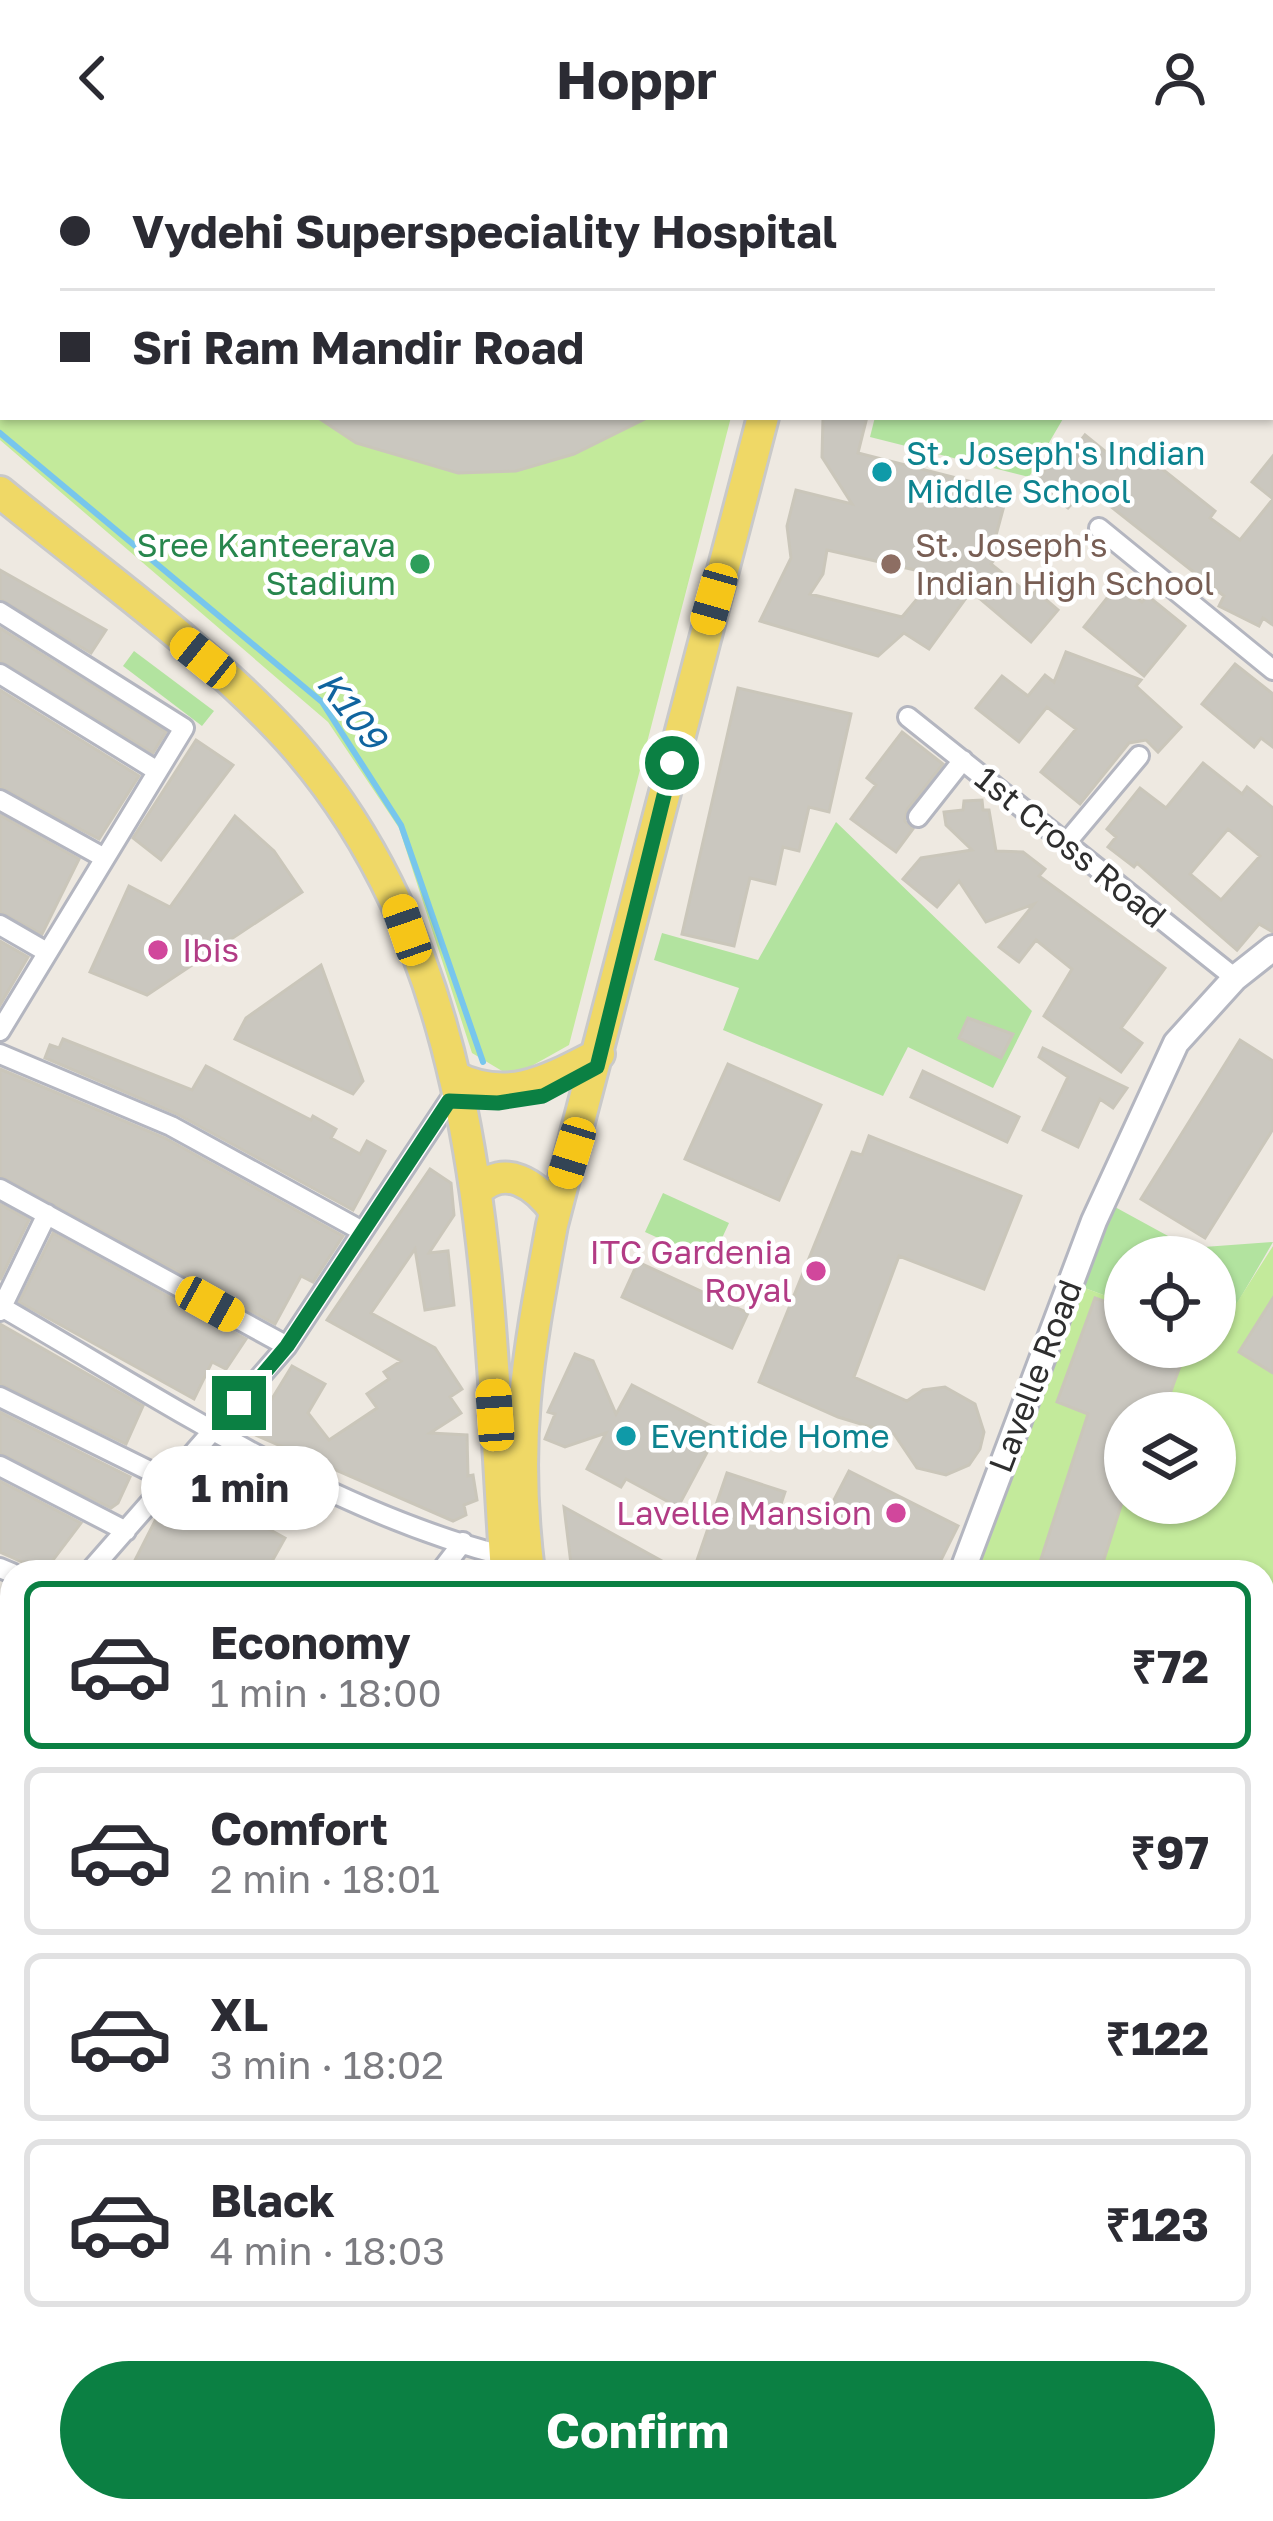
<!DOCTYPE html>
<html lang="en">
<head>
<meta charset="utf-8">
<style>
  :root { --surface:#fff; --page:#f7f7f7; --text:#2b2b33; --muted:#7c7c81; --line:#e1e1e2; --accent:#0b8043 }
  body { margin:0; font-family:"Golos Text",sans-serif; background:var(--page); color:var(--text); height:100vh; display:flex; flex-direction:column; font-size:45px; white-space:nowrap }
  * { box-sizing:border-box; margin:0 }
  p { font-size:39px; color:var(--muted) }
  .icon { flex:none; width:66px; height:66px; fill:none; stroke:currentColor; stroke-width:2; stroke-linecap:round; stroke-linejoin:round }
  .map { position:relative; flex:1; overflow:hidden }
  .side { position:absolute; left:0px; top:1404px; width:1275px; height:963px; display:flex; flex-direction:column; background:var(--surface); border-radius:36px 36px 0 0; box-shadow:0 3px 9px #0004 }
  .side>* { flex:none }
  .guide { position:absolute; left:0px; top:0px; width:1275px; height:264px; box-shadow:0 3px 9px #0004; display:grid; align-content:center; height:264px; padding:0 60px; background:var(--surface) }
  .buttons { position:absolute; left:1104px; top:1080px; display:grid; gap:24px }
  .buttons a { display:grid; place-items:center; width:132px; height:132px; border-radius:50%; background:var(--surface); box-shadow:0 3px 9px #0004; font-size:60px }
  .end { position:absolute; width:54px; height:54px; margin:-27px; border:15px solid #0b8043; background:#fff; box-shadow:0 0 0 6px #fff }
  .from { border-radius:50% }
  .bubble { position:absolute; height:84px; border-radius:42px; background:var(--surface); box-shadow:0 3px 9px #0004; font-size:39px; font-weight:700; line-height:84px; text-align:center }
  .car { position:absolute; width:36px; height:72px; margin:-36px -18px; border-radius:15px; box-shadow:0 0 9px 3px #0007; background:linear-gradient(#f5c518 24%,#345 0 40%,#f5c518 0 76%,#345 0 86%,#f5c518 0) }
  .guide b { display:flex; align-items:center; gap:42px; height:114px; font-size:45px }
  .guide b+b { border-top:3px solid var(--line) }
  .guide i { width:30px; height:30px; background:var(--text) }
  ul { padding:21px 0 0; list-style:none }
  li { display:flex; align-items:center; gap:36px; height:168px; margin:0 24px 18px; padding:0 36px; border:6px solid var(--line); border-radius:18px }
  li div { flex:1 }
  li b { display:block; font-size:45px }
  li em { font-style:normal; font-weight:700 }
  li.on { border-color:var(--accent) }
  li>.icon { width:108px; height:108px; stroke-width:1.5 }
  .button { display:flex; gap:24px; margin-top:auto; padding:24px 60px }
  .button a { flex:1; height:138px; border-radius:72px; background:var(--accent); color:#fff; font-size:48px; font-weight:700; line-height:138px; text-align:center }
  header { display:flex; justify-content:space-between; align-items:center; height:156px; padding:0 60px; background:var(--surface); font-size:54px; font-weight:700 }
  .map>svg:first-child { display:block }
</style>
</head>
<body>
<header><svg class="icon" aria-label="back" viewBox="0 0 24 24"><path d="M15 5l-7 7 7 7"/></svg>Hoppr<svg class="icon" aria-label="person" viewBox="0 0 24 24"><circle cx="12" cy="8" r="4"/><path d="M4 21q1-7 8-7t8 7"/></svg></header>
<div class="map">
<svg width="1273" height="2365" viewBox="0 0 1273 2365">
  <rect width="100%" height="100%" fill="#eee9e1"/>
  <path fill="#b2e39f" d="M 875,261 L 1064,261 L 1029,321 L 870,281 Z
    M 134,495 L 214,555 L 202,570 L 123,510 Z
    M 836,666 L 1032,855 L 993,932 L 908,891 L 883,940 L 723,874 L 739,832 L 654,804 L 662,777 L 758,804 Z
    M 663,1037 L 729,1067 L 711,1106 L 645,1076 Z
    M 1115,1051 L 1190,1092 L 1273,1086 L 1217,1182 L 1215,1101 L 1125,1101 L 1125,1147 L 1082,1131 Z"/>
  <path fill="#c3ea9b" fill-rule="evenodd" d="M 0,0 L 798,0 L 3,3 L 3,261 L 731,261 L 569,889 L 512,921 L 472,897 L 399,672 L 328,566 L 0,284 Z
    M 1273,1090 L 1273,1739 L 1263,1741 L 1263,1416 L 976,1416 L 1082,1131 L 1125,1147 L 1125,1191 L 1215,1191 L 1215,1181 ZM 1125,1257 L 1215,1257 L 1215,1347 L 1125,1347 Z"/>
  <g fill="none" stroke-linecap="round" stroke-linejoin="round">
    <path stroke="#77c6ed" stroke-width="6" d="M 0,277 L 322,546 L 401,669 L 483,906"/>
  </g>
  <path fill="#cac7bf" stroke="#cac6ba" stroke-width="3" fill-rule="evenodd" d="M 317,261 L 649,261 L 574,298 L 516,315 L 458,317 L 356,287 Z
    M 823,261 L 867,261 L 858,297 L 1008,335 L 995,383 L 1007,386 L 991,408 L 1031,440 L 1036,435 L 1058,454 L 1031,486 L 971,435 L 929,493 L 904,477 L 878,500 L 760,465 L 791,402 L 787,370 L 796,334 L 852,348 L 822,301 ZM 827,394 L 937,419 L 902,461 L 810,438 L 823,418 Z
    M 1085,279 L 1122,309 L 1136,292 L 1215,355 L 1210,362 L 1240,384 L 1273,343 L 1252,326 L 1273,300 L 1273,469 L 1263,462 L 1259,470 L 1219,450 L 1224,440 L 1086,331 L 1068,352 L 1036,325 L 1052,305 L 1060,311 Z
    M 0,414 L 106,474 L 91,497 L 0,443 Z
    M 1119,427 L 1142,446 L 1148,440 L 1185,470 L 1144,520 L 1084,471 Z
    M 0,472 L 166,576 L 153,597 L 0,505 Z
    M 1066,496 L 1141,524 L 1136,530 L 1181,571 L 1158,596 L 1146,584 L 1129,587 L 1080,648 L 1041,616 L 1076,573 L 1047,551 L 1019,586 L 976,552 L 1002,520 L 1028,540 L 1045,519 L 1054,526 Z
    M 1235,508 L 1273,538 L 1273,591 L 1261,582 L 1254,591 L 1202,548 Z
    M 738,532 L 851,558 L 829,656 L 809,651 L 799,695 L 783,691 L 775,728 L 750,722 L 734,790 L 682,778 Z
    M 0,534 L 139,620 L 99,683 L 0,631 Z
    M 902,576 L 943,608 L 907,654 L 905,665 L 913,673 L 896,696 L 851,663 L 876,629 L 867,622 Z
    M 196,584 L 233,609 L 161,704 L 133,682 Z
    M 1203,607 L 1242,638 L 1247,631 L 1273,652 L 1273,776 L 1259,768 L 1237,794 L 1137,707 L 1134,711 L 1108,691 L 1116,681 L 1107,673 L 1140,632 L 1166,652 ZM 1228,673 L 1260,700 L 1221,744 L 1190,718 Z
    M 982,644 L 983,654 L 989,654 L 996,695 L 1023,696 L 1045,713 L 1039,720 L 1165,812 L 1121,872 L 1142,887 L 1121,916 L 1044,860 L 1072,813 L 1036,784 L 1019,806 L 999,791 L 1034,748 L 986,766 L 959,725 L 937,751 L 903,723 L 921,702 L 972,694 L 946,669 L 944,656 L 963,654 L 964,645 Z
    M 0,659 L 79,703 L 42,778 L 0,756 Z
    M 235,660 L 274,695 L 302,736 L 147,839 L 90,816 L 129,730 L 170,751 Z
    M 0,785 L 28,801 L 0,849 Z
    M 321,809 L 363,925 L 353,938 L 235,883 L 246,862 Z
    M 968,862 L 1013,878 L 1001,902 L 959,882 Z
    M 63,883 L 192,934 L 206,910 L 311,964 L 313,960 L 336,973 L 331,982 L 360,998 L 367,985 L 385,995 L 353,1054 L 177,958 L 45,902 L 50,889 L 59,892 Z
    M 1240,884 L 1273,905 L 1273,973 L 1205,1082 L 1141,1043 Z
    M 1043,892 L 1127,932 L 1113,952 L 1100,943 L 1078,991 L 1043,974 L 1068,921 L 1039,901 Z
    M 728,908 L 821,949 L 779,1044 L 685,1003 Z
    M 0,913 L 165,982 L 343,1080 L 313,1126 L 301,1120 L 275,1168 L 0,1020 Z
    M 923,915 L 1019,961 L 1007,986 L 911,941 Z
    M 869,980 L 1021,1040 L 984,1133 L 899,1100 L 854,1221 L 907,1245 L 923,1234 L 945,1231 L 975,1248 L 984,1276 L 980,1293 L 969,1309 L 946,1319 L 917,1312 L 894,1278 L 838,1261 L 759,1226 L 852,996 L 862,999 Z
    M 430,1013 L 451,1027 L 454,1059 L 429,1097 L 448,1095 L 454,1149 L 425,1154 L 415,1093 L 371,1157 L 435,1192 L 462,1233 L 450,1241 L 461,1257 L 430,1277 L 467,1279 L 468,1320 L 473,1319 L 477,1344 L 464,1349 L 466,1359 L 453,1365 L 251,1277 L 292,1210 L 325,1228 L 308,1257 L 329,1284 L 377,1252 L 367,1238 L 389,1223 L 384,1216 L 401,1205 L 327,1164 Z
    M 0,1048 L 29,1064 L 0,1124 Z
    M 53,1077 L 246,1183 L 226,1213 L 212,1206 L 194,1243 L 19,1146 Z
    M 638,1106 L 748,1157 L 732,1192 L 622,1141 Z
    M 1095,1142 L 1125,1153 L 1125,1191 L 1187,1191 L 1163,1257 L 1125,1257 L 1125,1337 L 1100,1416 L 1080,1416 L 1041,1403 L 1088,1258 L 1057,1246 Z
    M 1273,1142 L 1273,1217 L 1239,1196 Z
    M 0,1168 L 143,1250 L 126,1288 L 0,1228 Z
    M 575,1198 L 593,1205 L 616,1258 L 632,1229 L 719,1274 L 678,1351 L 626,1323 L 621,1331 L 587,1313 L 606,1277 L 565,1291 L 545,1283 L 555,1258 L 548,1256 Z
    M 0,1256 L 130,1321 L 118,1347 L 111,1352 L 0,1297 Z
    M 222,1309 L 270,1333 L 254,1365 L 285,1382 L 266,1416 L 129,1416 L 158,1359 L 171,1365 L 185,1337 L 204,1346 Z
    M 849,1315 L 958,1370 L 935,1416 L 693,1416 L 727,1317 L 785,1336 L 779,1354 L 821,1369 Z
    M 0,1325 L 81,1367 L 44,1416 L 0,1396 Z
    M 564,1351 L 682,1416 L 572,1416 Z"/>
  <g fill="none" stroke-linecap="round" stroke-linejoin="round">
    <g stroke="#b4b6c0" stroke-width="24">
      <path id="minor" d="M 1099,372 L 1273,514
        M 0,456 L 184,572 L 0,875
        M 0,518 L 154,613
        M 908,561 L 1235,822
        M 0,644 L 101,700
        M 918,661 L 963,604
        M 1066,687 L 1139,600
        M 0,769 L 45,795
        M 0,898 L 171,970 L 362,1075
        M 0,1033 L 287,1190
        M 0,1150 C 160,1242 324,1354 505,1400
        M 0,1155 L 47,1058
        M 0,1241 L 170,1325
        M 0,1310 L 126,1375
        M 0,1412 L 12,1417
        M 89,1416 L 287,1190 L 449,945 L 461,943
        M 440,1416 L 463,1386
        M 0,1519 L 12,1502
        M 1263,2179 L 1273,2163
        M 802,2355 L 810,2365
        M 972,2355 L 980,2365
        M 1040,2365 L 1052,2355"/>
    </g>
    <g stroke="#b4b6c0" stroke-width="30">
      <path id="tertiary" d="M 962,1416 L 1094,1065 L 1176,887 L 1235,822 L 1273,792"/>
    </g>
    <g stroke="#c9c9c9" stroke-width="36">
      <path id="primary" d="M 825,3 L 826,0
        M 0,336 C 97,416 204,490 289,583 C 492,809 486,1131 506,1416
        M 455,921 C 509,948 550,923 599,898
        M 477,1035 C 505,1006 536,1029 555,1055
        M 529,1416 C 512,1282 528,1200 552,1069 L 763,261
        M 1263,1802 L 1273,1799
        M 1263,1827 L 1273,1824
        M 1263,2112 L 1273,2115
        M 1263,2137 L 1273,2140
        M 153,2365 L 186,2355
        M 192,2365 L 228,2355
        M 263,2365 L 294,2355"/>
    </g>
    <use href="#minor" stroke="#fff" stroke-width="18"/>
    <use href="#tertiary" stroke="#fff" stroke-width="24"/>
    <use href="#primary" stroke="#efd866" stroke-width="30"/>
  </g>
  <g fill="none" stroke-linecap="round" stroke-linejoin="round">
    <path stroke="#0b8043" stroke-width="15" d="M 239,1247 L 287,1190 L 449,945 L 498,947 L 543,940 L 597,911 L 672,607"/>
  </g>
  <g fill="#0f9aa8" stroke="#fff" stroke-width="4.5">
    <circle cx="882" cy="316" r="12"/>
    <circle cx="626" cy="1280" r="12"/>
  </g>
  <circle fill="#2e9e5b" stroke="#fff" stroke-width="4.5" cx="420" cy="408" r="12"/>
  <circle fill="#8d6e63" stroke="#fff" stroke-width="4.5" cx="891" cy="408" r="12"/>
  <g fill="#d1479c" stroke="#fff" stroke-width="4.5">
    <circle cx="158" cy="794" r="12"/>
    <circle cx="816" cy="1115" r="12"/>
    <circle cx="896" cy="1357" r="12"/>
  </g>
  <g text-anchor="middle" stroke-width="9" stroke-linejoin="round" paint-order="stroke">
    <g font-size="33" fill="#0d838f" stroke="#fff" text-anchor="start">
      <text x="906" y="309">St. Joseph's Indian<tspan x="906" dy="38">Middle School</tspan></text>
      <text x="650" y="1292">Eventide Home</text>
    </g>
    <g font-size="33" fill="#27864d" stroke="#fff" text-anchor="end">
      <text x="396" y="401">Sree Kanteerava<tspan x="396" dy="38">Stadium</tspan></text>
    </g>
    <g font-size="33" fill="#785e54" stroke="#fff" text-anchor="start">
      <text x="915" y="401">St. Joseph's<tspan x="915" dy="38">Indian High School</tspan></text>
    </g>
    <g font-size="33" fill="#2e2e2e" stroke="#fff">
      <text transform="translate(1071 691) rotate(39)" y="12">1st Cross Road</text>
      <text transform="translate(1035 1220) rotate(-69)" y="12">Lavelle Road</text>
    </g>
    <g font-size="33" fill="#b23c85" stroke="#fff" text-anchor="end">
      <text x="182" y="806" text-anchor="start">Ibis</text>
      <text x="792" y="1108">ITC Gardenia<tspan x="792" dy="38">Royal</tspan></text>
      <text x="872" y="1369">Lavelle Mansion</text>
    </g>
    <g font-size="36" font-style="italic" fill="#10649f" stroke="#fff">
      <text transform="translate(352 554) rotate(52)" y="13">K109</text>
    </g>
  </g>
</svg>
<div class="buttons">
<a><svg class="icon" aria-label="locate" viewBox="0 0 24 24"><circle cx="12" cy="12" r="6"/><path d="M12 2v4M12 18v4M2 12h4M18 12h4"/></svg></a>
<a><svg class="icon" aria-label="layers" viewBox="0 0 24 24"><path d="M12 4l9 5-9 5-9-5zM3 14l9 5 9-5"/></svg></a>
</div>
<i class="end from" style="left:672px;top:607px"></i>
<i class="end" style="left:239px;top:1247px"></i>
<div class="bubble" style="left:141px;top:1290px;width:198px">1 min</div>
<i class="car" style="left:714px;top:443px;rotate:196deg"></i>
<i class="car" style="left:203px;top:502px;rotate:309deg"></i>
<i class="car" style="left:407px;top:774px;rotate:341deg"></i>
<i class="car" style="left:572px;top:997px;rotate:197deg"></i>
<i class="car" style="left:210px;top:1148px;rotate:119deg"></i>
<i class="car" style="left:495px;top:1259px;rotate:356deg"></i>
<div class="guide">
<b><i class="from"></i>Vydehi Superspeciality Hospital</b>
<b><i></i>Sri Ram Mandir Road</b>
</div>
<section class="side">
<ul>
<li class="on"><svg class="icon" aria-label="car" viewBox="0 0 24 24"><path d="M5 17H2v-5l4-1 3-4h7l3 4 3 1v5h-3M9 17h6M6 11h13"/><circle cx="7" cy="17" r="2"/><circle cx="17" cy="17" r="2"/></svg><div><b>Economy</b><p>1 min · 18:00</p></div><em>₹72</em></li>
<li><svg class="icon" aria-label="car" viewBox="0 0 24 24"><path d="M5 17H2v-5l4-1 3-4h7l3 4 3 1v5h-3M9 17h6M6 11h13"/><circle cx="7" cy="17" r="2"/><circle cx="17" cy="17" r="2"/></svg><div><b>Comfort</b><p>2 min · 18:01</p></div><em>₹97</em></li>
<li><svg class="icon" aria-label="car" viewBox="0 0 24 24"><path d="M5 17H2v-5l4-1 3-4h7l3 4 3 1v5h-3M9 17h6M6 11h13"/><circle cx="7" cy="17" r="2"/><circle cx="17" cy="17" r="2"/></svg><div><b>XL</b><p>3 min · 18:02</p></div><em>₹122</em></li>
<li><svg class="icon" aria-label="car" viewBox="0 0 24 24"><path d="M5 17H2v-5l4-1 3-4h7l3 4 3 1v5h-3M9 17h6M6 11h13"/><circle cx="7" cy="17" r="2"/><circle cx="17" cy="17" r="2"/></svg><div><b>Black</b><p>4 min · 18:03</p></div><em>₹123</em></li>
</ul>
<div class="button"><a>Confirm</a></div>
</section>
</div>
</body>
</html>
